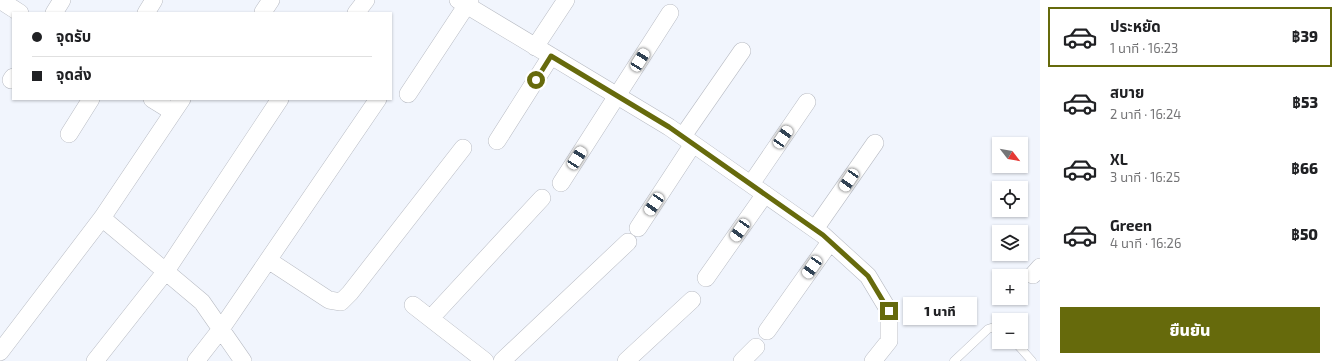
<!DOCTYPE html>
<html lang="th">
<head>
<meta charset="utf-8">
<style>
  :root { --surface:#fff; --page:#f6f6f6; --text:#202124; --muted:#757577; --line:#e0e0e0; --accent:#666a0c }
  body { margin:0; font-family:"Exo 2","Noto Sans Thai",sans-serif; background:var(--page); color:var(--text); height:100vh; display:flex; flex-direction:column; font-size:15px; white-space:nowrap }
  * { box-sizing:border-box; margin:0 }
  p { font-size:13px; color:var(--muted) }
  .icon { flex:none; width:22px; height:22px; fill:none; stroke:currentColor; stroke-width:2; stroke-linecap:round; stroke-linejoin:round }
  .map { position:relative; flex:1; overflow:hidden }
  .side { display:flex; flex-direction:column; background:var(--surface); width:300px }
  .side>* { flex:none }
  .banner { position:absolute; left:12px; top:12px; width:380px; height:88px; border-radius:0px; box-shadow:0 1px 3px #0004; display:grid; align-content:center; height:88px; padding:0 20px; background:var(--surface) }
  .needle { width:26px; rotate:121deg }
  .fabs { position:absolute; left:992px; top:137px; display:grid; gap:8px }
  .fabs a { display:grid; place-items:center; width:36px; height:36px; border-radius:0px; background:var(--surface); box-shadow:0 1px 3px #0004; font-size:20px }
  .end { position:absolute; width:18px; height:18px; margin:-9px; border:5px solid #666a0c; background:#fff; box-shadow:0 0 0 2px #fff }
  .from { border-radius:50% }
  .bubble { position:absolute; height:28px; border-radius:0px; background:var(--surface); box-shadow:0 1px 3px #0004; font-size:13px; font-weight:800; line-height:28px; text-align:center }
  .car { position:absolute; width:12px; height:24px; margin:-12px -6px; border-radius:5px; box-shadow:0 0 3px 1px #0007; background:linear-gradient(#fff 24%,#345 0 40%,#fff 0 76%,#345 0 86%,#fff 0) }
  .banner b { display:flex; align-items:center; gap:14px; height:38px; font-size:15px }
  .banner b+b { border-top:1px solid var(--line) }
  .banner i { width:10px; height:10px; background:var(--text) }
  ul { padding:7px 0 0; list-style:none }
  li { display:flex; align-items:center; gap:12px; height:60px; margin:0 8px 6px; padding:0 12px; border:2px solid transparent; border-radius:0px }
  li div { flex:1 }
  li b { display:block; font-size:15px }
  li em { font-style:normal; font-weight:800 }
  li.on { border-color:var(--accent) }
  li>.icon { width:36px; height:36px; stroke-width:1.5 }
  .cta { display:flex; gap:8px; margin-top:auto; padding:8px 20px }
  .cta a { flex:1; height:46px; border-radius:0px; background:var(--accent); color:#fff; font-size:16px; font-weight:800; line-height:46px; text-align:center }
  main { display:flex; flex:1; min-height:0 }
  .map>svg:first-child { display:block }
</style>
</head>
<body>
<main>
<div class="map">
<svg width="1040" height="361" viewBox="0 0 1040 361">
  <rect width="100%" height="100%" fill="#f1f5fd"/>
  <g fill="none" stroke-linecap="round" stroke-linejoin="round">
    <g stroke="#b8bbc3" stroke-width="9">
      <path id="lane" d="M 1015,342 L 1032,361
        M 954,361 L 988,329 L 997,326 L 999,327"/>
    </g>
    <g stroke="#b8bbc3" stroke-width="18">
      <path id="street" d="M 0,0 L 20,13
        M 458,0 L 669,127 L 823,235 L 868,276 L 889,311 L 889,341 L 873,361
        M 263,12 L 271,0
        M 54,13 L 62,0
        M 146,13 L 154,0
        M 356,13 L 366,0
        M 535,47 L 566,0
        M 11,80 L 13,77
        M 408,94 L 470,0
        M 152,99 L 173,112
        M 69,134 L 91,99
        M 683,136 L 742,51
        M 497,141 L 551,56
        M 561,183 L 670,13
        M 751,184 L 807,102
        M 102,218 L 202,302 L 243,361
        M 638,228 L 693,144
        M 815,229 L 875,143
        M 268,260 L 329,300 L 341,302 L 350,293 L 463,148
        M 1033,275 L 1040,267
        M 706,278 L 765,194
        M 413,305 L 485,361
        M 431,318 L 542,198
        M 767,331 L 830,242
        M 0,352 L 102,218 L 182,99
        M 95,361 L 166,271 L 280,99
        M 196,361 L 221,329 L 378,99
        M 502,361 L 628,242
        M 626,361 L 692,300
        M 742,361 L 756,347"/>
    </g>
    <use href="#lane" stroke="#fff" stroke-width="8"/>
    <use href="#street" stroke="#fff" stroke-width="17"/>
  </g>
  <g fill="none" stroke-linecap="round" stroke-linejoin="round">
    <path stroke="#666a0c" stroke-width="5" d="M 536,80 L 551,56 L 669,127 L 823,235 L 868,276 L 889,311"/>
  </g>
</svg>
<div class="fabs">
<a><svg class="needle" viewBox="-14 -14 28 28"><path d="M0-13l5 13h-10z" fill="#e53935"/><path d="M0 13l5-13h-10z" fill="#757577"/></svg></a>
<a><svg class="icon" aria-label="locate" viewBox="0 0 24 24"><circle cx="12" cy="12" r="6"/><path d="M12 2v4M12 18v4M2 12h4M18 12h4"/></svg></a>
<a><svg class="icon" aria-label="layers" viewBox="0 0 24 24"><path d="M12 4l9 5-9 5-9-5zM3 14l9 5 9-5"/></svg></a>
<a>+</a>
<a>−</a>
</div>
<i class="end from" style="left:536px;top:80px"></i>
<i class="end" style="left:889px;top:311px"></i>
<div class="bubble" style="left:903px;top:297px;width:74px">1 นาที</div>
<i class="car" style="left:640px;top:60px;rotate:32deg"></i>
<i class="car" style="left:783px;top:137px;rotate:34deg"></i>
<i class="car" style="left:577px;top:158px;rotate:33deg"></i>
<i class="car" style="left:849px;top:180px;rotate:214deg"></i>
<i class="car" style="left:654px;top:204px;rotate:214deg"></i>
<i class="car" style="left:740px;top:230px;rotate:215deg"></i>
<i class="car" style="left:812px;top:267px;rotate:215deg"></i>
<div class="banner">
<b><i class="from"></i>จุดรับ</b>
<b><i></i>จุดส่ง</b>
</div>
</div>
<section class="side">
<ul>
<li class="on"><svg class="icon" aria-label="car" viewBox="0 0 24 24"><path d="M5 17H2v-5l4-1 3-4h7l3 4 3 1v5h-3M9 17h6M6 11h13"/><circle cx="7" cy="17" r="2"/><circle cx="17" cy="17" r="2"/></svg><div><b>ประหยัด</b><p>1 นาที · 16:23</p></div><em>฿39</em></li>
<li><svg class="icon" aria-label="car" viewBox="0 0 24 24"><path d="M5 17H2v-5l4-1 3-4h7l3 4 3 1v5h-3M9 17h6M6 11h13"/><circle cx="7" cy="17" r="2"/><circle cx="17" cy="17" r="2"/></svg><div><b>สบาย</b><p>2 นาที · 16:24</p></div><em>฿53</em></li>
<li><svg class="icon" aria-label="car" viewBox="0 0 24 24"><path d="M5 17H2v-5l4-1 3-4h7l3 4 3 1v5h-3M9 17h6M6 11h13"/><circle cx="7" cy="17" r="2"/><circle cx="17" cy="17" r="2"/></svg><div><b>XL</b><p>3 นาที · 16:25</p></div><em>฿66</em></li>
<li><svg class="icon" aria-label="car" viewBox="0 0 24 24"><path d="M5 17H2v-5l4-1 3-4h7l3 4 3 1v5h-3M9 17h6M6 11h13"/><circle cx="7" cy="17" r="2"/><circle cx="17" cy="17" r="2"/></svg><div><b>Green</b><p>4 นาที · 16:26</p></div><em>฿50</em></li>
</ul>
<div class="cta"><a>ยืนยัน</a></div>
</section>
</main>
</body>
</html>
